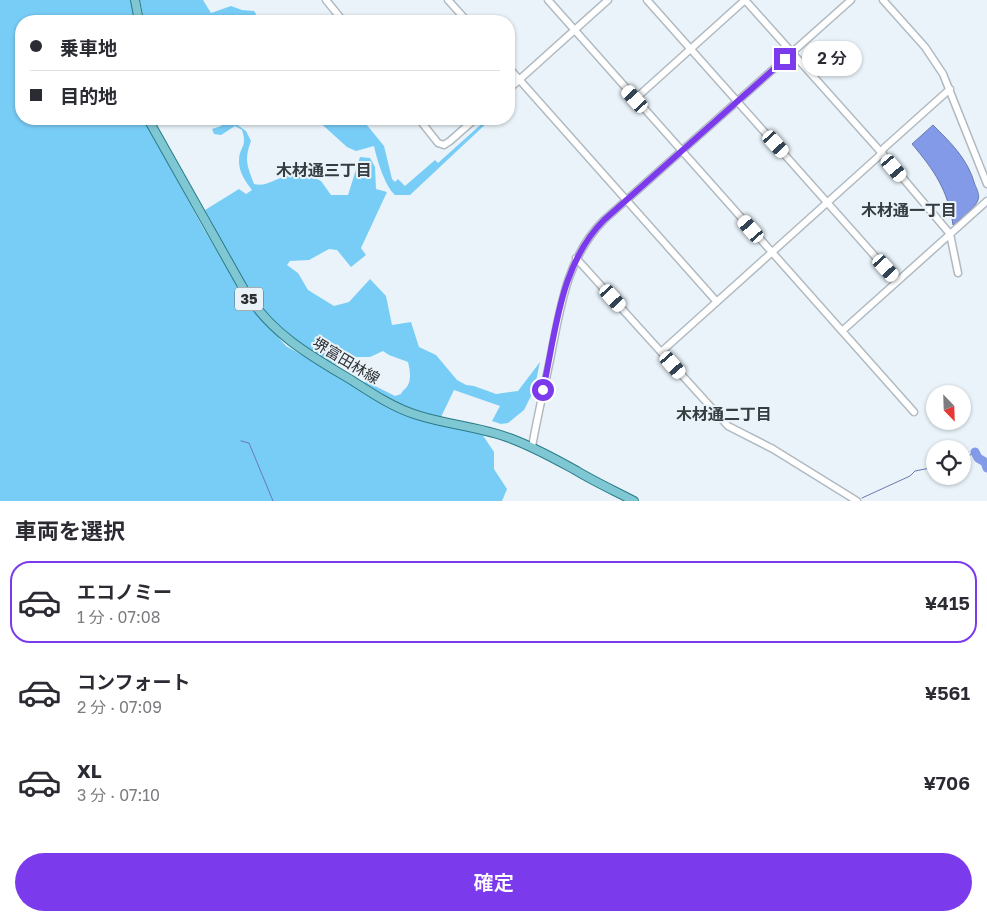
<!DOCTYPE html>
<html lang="ja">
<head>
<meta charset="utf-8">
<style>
  :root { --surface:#fff; --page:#f7f7f7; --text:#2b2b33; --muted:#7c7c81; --line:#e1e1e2; --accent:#7c3aed }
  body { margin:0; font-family:"Golos Text","Noto Sans JP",sans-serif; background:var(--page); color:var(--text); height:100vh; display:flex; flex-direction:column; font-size:19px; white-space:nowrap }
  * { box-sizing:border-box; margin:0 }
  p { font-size:16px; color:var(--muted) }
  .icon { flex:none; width:28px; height:28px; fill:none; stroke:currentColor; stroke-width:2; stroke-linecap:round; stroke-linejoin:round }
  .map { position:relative; height:501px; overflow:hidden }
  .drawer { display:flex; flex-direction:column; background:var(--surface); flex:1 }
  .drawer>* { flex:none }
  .hud { position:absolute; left:15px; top:15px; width:500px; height:110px; border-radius:20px; box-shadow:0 1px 4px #0004; display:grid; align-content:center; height:110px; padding:0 15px; background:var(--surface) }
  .needle { width:32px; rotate:157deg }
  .fabs { position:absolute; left:926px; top:385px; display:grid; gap:10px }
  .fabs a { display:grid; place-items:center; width:45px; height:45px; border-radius:50%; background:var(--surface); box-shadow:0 1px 4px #0004; font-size:25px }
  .end { position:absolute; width:22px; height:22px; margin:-11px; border:6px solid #7c3aed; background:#fff; box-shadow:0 0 0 2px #fff }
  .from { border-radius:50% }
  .bubble { position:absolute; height:35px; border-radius:18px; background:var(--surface); box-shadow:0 1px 4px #0004; font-size:16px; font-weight:600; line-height:35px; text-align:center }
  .car { position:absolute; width:15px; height:30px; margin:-15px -8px; border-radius:6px; box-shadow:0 0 4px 1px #0007; background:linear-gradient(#fff 24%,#345 0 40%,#fff 0 76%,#345 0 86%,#fff 0) }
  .hud b { display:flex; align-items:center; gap:18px; height:48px; font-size:19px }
  .hud b+b { border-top:1px solid var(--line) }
  .hud i { width:12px; height:12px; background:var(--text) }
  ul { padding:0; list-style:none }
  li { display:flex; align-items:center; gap:15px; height:82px; margin:0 10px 8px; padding:0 5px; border:2px solid transparent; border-radius:20px }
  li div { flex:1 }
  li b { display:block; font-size:19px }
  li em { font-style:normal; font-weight:600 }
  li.selected { border-color:var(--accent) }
  li>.icon { width:45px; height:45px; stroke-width:1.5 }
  h2 { padding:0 15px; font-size:22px; line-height:60px }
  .cta { display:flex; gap:10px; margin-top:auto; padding:10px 15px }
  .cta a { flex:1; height:58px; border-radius:30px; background:var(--accent); color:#fff; font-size:20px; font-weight:600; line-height:58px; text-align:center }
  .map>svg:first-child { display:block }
</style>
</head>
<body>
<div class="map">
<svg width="987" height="501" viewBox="0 0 987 501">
  <rect width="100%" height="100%" fill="#e9f3f9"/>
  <path fill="#78cdf6" d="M 0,0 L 130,0 L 134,9 L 135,21 L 21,21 L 21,119 L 144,119 L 202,226 L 249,305 L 286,346 L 370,394 L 442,425 L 482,434 L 494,452 L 494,469 L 507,489 L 502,501 L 0,501 Z
    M 140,0 L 203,0 L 211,13 L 231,6 L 242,10 L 254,11 L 256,14 L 253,21 L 151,21 L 143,16 Z
    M 229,119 L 246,131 L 251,141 C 244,160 247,165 254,184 C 266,187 275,179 286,176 C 294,175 294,177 302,172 L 321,181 L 331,195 L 348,195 L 360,157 L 370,158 L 375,167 L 376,189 L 387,192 L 361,248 L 366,255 L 351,267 L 337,250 L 329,249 L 309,260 L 290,261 L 287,265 L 298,273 L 308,290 L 334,306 L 349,302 L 370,279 L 386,296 L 392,325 L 411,322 L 419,347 L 436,355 L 457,380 L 466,385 L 474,386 L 496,394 L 518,391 L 540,362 L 534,390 L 524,410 L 508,423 L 501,424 L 492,421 L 500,406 L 454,390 L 441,417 C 409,409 391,400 363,383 L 367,382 L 395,396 L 401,394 C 402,391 404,390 406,388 C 412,381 410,370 408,362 L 389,355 L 383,351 L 370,357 L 340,357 L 335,365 C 315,353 292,341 275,324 C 244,292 226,248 205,210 L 239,189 L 246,194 L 252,190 C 245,181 239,172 239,161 C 239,146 248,148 242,130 L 235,126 L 221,135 L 214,134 L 212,129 L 221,126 Z
    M 316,119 L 362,119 L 384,146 L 392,179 L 395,182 L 398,179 L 405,186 L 435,160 L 438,163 L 487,119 L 490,120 L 410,195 L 395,195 C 385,186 377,160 374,146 L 356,151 L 347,147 Z"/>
  <path fill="#839ae8" stroke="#697ab2" d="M 933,125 C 951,143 968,159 975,185 C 977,189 980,196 978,200 C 976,207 959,220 953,225 C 948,190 934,170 912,144 Z"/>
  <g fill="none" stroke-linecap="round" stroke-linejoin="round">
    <path stroke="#697ab2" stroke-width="1" d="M 241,441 L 249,443 L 273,501
      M 962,460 L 975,452
      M 862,498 L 910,476 L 915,471 L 935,467"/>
    <path stroke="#839ae8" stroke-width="9" d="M 975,452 L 978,458 L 985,462 L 987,468"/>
    <g stroke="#b1bac0" stroke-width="9">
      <path id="minor" d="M 326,0 L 343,21
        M 448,0 L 467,21
        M 548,0 L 842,331 L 987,201
        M 647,0 L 897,281
        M 745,0 L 880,151 L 945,228 L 950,234 L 958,273
        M 883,0 L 925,47 L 943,74 L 987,184
        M 509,68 L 717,302
        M 509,89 L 608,0
        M 635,99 L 745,0
        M 419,119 L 438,143 L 444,145 L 450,141 L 475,119
        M 576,258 L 728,426 L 773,449 L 857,501
        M 842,331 L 914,412
        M 661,352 L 879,156 L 884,148 L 950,89
        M 532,447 C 537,418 544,389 550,360 C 560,310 566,258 604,220 L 851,0"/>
    </g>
    <g stroke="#2a7a88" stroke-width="10">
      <path id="major" d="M 135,0 L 139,21
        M 148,119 L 246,293 C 274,336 311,356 353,381 C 373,394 394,408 417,415 C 448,425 482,427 512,439 C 536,448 555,459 577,471 C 595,482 615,491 634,501"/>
    </g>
    <use href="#minor" stroke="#fff" stroke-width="6"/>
    <use href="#major" stroke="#7ec7d3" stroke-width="8"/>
  </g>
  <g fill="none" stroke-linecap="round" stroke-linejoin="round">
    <path stroke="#7c3aed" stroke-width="6" d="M 543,390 C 556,331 560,264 604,220 L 785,59"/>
  </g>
  <g text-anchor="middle" stroke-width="4" stroke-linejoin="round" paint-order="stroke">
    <rect fill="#e9f3f9" stroke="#656a6e" stroke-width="1" x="235" y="287.5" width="28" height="23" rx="4"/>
    <g font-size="14" font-weight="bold" fill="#2d3033">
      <text x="249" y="304">35</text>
    </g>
    <g font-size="15" fill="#2d3033" stroke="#e9f3f9">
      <text transform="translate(346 361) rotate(31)" y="5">堺富田林線</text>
    </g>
    <g font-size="16" font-weight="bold" fill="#353d41" stroke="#e9f3f9">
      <text x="324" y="176">木材通三丁目</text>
      <text x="909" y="216">木材通一丁目</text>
      <text x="724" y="420">木材通二丁目</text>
    </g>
  </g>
</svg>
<div class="fabs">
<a><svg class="needle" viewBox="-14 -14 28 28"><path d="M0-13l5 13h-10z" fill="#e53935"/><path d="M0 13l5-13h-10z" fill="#7c7c81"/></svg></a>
<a><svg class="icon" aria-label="locate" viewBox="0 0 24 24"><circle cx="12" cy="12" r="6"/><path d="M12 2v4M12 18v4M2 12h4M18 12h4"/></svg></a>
</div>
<i class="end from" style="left:543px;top:390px"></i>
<i class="end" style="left:785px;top:59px"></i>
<div class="bubble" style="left:802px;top:41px;width:60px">2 分</div>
<i class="car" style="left:635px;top:99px;rotate:318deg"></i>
<i class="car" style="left:776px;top:144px;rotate:138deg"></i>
<i class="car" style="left:894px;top:168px;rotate:140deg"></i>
<i class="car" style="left:751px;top:229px;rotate:319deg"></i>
<i class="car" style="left:886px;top:268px;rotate:138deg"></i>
<i class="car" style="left:613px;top:298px;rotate:138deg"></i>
<i class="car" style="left:673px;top:365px;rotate:139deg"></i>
<div class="hud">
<b><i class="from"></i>乗車地</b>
<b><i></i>目的地</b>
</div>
</div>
<section class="drawer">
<h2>車両を選択</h2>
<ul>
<li class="selected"><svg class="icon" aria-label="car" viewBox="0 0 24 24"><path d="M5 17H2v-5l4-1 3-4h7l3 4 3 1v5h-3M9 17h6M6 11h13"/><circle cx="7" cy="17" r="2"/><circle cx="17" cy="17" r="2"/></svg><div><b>エコノミー</b><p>1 分 · 07:08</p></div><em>¥415</em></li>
<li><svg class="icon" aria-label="car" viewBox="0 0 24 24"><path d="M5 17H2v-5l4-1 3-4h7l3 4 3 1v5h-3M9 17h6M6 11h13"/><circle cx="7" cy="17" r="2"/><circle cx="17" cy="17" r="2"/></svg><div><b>コンフォート</b><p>2 分 · 07:09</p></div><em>¥561</em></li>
<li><svg class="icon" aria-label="car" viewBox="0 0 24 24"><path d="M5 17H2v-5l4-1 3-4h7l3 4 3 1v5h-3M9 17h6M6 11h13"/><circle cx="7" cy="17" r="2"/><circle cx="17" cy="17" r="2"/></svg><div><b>XL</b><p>3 分 · 07:10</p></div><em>¥706</em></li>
</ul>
<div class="cta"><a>確定</a></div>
</section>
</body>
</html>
